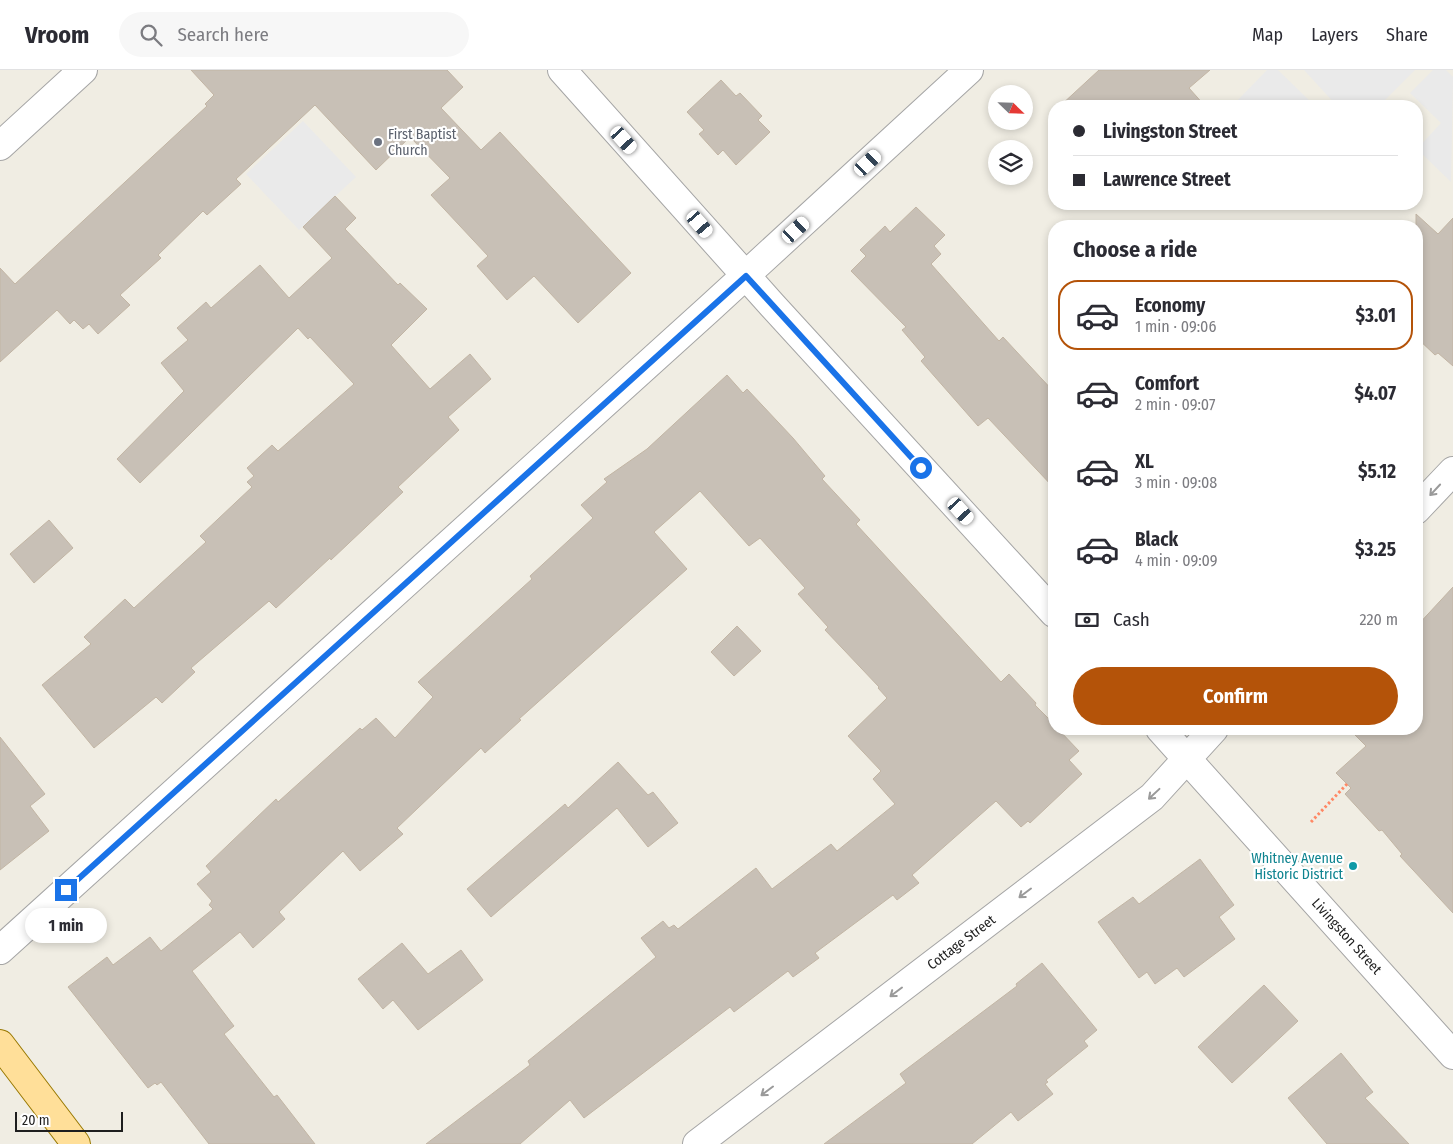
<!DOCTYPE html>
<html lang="en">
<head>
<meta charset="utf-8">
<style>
  :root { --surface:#fff; --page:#f7f7f7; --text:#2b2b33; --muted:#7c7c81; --line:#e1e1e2; --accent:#b45309 }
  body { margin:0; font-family:"Fira Sans Condensed",sans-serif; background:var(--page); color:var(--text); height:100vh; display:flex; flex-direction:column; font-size:19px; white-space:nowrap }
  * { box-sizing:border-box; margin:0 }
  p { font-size:16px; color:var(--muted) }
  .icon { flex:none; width:28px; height:28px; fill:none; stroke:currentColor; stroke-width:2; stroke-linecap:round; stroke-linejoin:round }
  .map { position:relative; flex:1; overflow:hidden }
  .side { position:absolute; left:1048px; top:150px; width:375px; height:515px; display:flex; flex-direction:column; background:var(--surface); border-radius:20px; box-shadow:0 2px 8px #0003 }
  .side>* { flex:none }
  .guide { position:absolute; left:1048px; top:30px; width:375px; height:110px; border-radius:20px; box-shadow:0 2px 8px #0003; display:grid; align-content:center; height:110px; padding:0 25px; background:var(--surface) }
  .needle { width:32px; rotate:113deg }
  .controls { position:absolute; left:988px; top:15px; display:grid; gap:10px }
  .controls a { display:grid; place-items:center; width:45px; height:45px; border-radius:50%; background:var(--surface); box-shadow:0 2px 8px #0003; font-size:25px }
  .scale { position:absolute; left:15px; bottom:12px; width:108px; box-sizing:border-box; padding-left:5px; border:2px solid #1e1e1e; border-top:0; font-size:14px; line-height:18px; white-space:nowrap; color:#1e1e1e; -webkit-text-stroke:4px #fff; paint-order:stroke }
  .end { position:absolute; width:22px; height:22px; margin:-11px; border:6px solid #1a73e8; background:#fff; box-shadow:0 0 0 2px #fff }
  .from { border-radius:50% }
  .bubble { position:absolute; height:35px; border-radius:18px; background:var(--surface); box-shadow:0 2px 8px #0003; font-size:16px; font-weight:700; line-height:35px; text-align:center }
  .car { position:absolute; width:15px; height:30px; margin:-15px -8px; border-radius:6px; box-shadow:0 0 4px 1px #0007; background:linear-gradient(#fff 24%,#345 0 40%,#fff 0 76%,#345 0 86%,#fff 0) }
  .guide b { display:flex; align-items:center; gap:18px; height:48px; font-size:19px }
  .guide b+b { border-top:1px solid var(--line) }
  .guide i { width:12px; height:12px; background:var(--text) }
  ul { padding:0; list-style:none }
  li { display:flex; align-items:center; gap:15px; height:70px; margin:0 10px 8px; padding:0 15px; border:2px solid transparent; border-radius:20px }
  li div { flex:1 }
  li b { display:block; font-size:19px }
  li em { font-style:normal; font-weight:700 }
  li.selected { border-color:var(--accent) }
  li>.icon { width:45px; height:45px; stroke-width:1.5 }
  h2 { padding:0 25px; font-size:22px; line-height:60px }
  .pay { display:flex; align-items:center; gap:12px; height:55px; padding:0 25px; font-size:19px }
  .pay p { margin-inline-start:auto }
  .action { display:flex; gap:10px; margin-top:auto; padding:10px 25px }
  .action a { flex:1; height:58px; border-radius:30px; background:var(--accent); color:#fff; font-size:20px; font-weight:700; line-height:58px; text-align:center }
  header { display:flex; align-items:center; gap:30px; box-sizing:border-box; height:70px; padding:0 25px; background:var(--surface); border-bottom:1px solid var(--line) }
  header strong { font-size:24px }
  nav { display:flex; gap:28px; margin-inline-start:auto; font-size:18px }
  .search { width:350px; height:45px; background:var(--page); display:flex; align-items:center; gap:12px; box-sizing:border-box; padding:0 18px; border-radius:28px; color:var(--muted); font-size:19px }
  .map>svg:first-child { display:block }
</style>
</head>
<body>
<header>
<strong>Vroom</strong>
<div class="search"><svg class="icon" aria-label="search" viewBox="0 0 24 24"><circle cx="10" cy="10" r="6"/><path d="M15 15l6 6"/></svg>Search here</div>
<nav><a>Map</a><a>Layers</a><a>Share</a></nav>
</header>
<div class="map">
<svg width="1453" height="1074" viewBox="0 0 1453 1074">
  <rect width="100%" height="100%" fill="#f0ede3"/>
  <path fill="#eaeaea" d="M 1267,0 L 1278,0 L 1315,36 L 1232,36 Z
    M 1304,0 L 1415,0 L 1379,36 L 1337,36 Z
    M 1433,0 L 1446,0 L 1453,7 L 1451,112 L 1417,79 L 1441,53 L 1410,23 Z
    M 303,51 L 356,107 L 299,160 L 246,104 Z"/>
  <path fill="#c8c0b6" stroke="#c2b5a4" d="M 191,0 L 447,0 L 463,17 L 441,38 L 481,80 L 500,62 L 631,203 L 578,253 L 534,206 L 507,230 L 477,196 L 488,186 L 431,125 L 450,108 L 410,67 L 376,100 L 315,35 L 236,109 L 241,114 L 207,145 L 203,141 L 158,185 L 161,188 L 120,225 L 130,235 L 98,264 L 89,254 L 83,259 L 74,250 L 70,254 L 57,240 L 0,292 L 0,198 L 15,214 L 207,36 L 205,34 L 214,25 Z
    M 1099,0 L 1210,0 L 1189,18 L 1205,36 L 1060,36 Z
    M 721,10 L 736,26 L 740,23 L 762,46 L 758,50 L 770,62 L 736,95 L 723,80 L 718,85 L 699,64 L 704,60 L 687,42 Z
    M 335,126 L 356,148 L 345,159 L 398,215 L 400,213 L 427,239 L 391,275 L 430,319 L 470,284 L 491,309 L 448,347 L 459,360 L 398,417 L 403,422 L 331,490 L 330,488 L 276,538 L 269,531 L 191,598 L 195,602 L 162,633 L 156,627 L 94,678 L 42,615 L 91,574 L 84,567 L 125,529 L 134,538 L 206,472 L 200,466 L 252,417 L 247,412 L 254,406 L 247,398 L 272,375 L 278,381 L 354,314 L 310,267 L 308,269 L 298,258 L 140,413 L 117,389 L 184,321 L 161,293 L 188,270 L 177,258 L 206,232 L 211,238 L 260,195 L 289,228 L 332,188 L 303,157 Z
    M 916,137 L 945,165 L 934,176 L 941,184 L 931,194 L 999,271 L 1003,267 L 1054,322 L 1054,418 L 988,348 L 978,356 L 921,291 L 925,287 L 902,260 L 906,257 L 851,201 L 866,186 L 860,180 L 885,156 L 890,162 Z
    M 1416,144 L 1438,164 L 1453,148 L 1453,296 L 1438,283 L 1435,285 L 1416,267 Z
    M 727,305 L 743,323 L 747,319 L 793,368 L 825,406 L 822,409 L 860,450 L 856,454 L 1001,612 L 1009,604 L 1036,633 L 1035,635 L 1054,654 L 1054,659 L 1058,659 L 1079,681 L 1069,690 L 1082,704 L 1030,753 L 1028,751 L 1021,757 L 996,731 L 912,805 L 919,813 L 897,830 L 893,825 L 815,883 L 819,888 L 793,907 L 788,901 L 734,942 L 730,937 L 584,1048 L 570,1030 L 520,1074 L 426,1074 L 530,995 L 528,991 L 656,887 L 641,868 L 663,851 L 669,858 L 674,855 L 678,859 L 756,798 L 772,819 L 831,774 L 837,781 L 895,734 L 873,709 L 881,701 L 848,666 L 887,628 L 878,618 L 879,617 L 825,560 L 828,557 L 798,524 L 805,518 L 760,468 L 749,476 L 700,421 L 654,462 L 687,499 L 519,649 L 521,650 L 485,683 L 481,678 L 397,758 L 403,764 L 360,801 L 343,781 L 279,842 L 285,849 L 253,878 L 240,862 L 192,901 L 234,956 L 224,964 L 274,1027 L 277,1025 L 315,1074 L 209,1074 L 161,1012 L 157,1015 L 155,1013 L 148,1018 L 68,917 L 107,887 L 113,895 L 150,867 L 161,881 L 213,839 L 209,835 L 212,831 L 197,814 L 211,802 L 206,796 L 276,729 L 278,732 L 360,658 L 362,660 L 376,648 L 395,668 L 433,627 L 418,612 L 532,509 L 530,506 L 593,448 L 581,435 L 607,412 L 604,409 L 647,379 Z
    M 49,450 L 73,478 L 34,513 L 10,484 Z
    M 1453,517 L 1453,843 L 1400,786 L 1402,784 L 1382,760 L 1379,761 L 1345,724 L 1351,718 L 1336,703 L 1366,676 L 1349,659 L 1416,659 L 1416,557 Z
    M 737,556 L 761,581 L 734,606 L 711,582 Z
    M 0,667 L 45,724 L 30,736 L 49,761 L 0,800 Z
    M 618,692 L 648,725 L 653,722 L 678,753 L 648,777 L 617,738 L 491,847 L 467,819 L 565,734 L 568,738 Z
    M 1200,789 L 1234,835 L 1219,847 L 1235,869 L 1184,907 L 1177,898 L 1155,914 L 1147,902 L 1139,908 L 1098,852 L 1133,827 L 1139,834 Z
    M 402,873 L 428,904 L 461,880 L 483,910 L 418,960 L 393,930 L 383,939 L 358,909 Z
    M 1042,893 L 1097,960 L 1084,971 L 1088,976 L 1046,1010 L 1048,1012 L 1045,1014 L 1053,1024 L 1018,1051 L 1011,1042 L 972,1074 L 824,1074 L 906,1013 L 900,1004 L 1017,916 L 1016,914 Z
    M 1264,915 L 1298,951 L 1232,1013 L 1198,977 Z
    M 1341,983 L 1373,1022 L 1365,1028 L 1409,1074 L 1327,1074 L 1288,1028 Z"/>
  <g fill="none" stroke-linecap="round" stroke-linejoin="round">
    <g stroke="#a5a5a5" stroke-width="30">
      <path id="minor" d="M 562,0 L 772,235 L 1054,543
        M 0,76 L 83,0
        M 1416,440 L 1453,401
        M 1160,659 L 1453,985
        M 0,880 L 710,238 L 969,0
        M 697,1074 L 1152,727 L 1214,659"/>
    </g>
    <g stroke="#987800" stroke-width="30">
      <path id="major" d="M 0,974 L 76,1074"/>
    </g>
    <path stroke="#ff8865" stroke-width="3" stroke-dasharray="2.5 2.5" stroke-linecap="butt" d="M 1311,752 L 1347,714"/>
    <use href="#minor" stroke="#fff" stroke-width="28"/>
    <use href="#major" stroke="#ffdf99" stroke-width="28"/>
  </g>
  <defs><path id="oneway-shaft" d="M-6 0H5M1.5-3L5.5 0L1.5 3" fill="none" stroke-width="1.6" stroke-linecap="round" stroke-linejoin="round" transform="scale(1.25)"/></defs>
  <g stroke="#9a9a9a">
    <use href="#oneway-shaft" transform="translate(1435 420) rotate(133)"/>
    <use href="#oneway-shaft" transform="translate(1154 724) rotate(137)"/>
    <use href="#oneway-shaft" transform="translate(1025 823) rotate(143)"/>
    <use href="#oneway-shaft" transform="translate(896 922) rotate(143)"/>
    <use href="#oneway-shaft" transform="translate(767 1021) rotate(143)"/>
  </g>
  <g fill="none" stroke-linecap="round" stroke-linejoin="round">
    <path stroke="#1a73e8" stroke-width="6" d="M 66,820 L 746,206 L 921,398"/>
  </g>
  <circle fill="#6b7280" stroke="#fff" stroke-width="2" cx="378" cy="72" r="5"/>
  <circle fill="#0f9aa8" stroke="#fff" stroke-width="2" cx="1353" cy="796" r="5"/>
  <g text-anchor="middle" stroke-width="4.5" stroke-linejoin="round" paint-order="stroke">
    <g font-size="14" fill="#5b616d" stroke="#fff" text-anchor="start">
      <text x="388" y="69">First Baptist<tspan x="388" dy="16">Church</tspan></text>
    </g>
    <g font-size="14" fill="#0d838f" stroke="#fff" text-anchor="end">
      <text x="1343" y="793">Whitney Avenue<tspan x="1343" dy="16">Historic District</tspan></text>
    </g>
    <g font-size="14" fill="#1e1e1e" stroke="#fff">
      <text transform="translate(1347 866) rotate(48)" y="5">Livingston Street</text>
      <text transform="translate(961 872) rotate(-37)" y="5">Cottage Street</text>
    </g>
  </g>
</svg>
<div class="controls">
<a><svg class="needle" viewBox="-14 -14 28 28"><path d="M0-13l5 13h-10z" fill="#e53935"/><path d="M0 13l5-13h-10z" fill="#7c7c81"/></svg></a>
<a><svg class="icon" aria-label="layers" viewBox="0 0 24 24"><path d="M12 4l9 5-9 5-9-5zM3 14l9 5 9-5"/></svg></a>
</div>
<div class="scale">20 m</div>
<i class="end from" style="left:921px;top:398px"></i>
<i class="end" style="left:66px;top:820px"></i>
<div class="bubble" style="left:25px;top:838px;width:82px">1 min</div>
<i class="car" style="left:624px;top:70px;rotate:138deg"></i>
<i class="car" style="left:868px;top:93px;rotate:47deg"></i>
<i class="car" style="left:700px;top:154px;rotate:139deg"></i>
<i class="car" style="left:796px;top:160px;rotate:48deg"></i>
<i class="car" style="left:961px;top:441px;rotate:138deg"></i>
<div class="guide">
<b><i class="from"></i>Livingston Street</b>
<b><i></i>Lawrence Street</b>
</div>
<section class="side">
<h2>Choose a ride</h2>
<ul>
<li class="selected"><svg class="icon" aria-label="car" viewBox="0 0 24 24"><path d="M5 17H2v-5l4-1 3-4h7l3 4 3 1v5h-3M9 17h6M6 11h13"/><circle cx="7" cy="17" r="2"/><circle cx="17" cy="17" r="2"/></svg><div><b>Economy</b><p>1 min · 09:06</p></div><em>$3.01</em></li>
<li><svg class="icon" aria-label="car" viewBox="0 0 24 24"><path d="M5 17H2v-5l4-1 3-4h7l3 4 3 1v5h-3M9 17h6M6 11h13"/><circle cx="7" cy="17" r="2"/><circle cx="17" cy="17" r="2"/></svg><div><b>Comfort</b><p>2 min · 09:07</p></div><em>$4.07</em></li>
<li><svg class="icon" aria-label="car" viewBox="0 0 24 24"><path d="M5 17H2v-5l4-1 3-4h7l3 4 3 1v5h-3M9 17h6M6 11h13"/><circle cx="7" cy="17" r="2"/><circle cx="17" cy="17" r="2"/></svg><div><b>XL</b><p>3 min · 09:08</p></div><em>$5.12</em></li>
<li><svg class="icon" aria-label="car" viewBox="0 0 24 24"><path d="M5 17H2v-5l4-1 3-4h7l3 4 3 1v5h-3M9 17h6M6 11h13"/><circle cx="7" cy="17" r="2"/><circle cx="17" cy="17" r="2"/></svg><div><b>Black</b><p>4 min · 09:09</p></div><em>$3.25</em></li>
</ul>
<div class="pay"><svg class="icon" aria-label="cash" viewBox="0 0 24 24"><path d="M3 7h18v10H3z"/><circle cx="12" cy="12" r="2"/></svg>Cash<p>220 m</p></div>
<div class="action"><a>Confirm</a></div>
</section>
</div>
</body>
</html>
